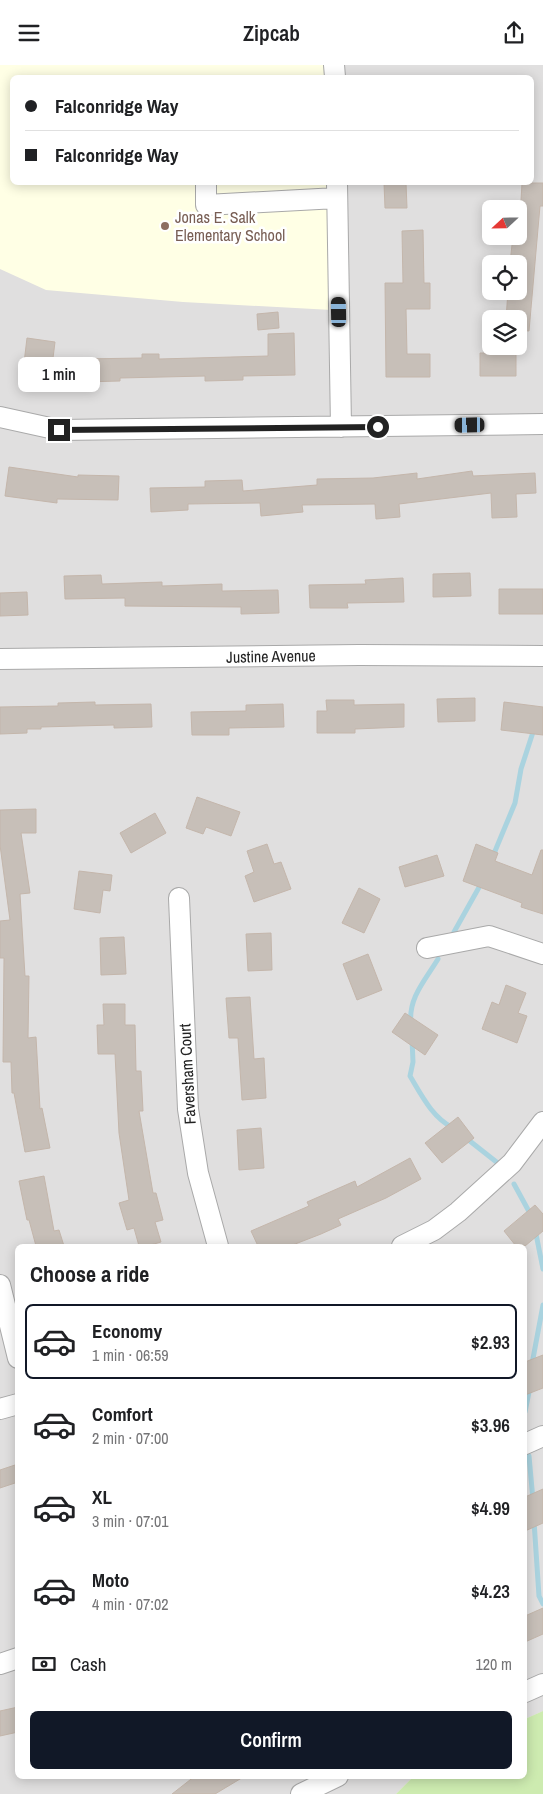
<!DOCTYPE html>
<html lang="en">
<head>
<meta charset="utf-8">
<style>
  :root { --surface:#fff; --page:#f6f6f6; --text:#202124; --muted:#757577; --line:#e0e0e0; --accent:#111827 }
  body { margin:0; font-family:"Archivo Narrow",sans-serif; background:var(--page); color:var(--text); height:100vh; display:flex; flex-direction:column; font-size:19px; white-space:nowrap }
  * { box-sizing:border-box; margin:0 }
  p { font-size:16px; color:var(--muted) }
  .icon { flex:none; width:28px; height:28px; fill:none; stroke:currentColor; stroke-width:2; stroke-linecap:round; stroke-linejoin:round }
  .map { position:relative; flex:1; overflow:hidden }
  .drawer { position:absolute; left:15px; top:1179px; width:512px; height:535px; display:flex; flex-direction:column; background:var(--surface); border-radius:8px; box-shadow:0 2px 12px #0003 }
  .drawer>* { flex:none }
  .top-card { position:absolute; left:10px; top:10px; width:524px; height:110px; border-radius:8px; box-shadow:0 2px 12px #0003; display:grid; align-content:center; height:110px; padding:0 15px; background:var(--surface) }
  .needle { width:32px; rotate:248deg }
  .fabs { position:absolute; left:482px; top:135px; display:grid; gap:10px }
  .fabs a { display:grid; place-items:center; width:45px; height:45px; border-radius:8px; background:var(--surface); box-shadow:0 2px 12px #0003; font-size:25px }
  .end { position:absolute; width:22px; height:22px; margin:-11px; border:6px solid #222; background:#fff; box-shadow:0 0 0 2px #fff }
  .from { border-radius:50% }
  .bubble { position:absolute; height:35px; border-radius:8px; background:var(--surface); box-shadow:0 2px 12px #0003; font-size:16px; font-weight:600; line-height:35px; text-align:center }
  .car { position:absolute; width:15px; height:30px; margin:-15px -8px; border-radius:6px; box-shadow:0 0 4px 1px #0007; background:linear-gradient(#222 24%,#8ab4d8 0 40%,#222 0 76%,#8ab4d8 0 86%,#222 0) }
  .top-card b { display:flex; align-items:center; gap:18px; height:48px; font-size:19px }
  .top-card b+b { border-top:1px solid var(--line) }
  .top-card i { width:12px; height:12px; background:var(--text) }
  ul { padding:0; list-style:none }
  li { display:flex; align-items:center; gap:15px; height:75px; margin:0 10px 8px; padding:0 5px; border:2px solid transparent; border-radius:8px }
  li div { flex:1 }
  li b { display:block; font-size:19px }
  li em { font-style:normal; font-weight:600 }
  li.selected { border-color:var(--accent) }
  li>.icon { width:45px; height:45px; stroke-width:1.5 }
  h2 { padding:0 15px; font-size:22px; line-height:60px }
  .pay { display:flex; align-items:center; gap:12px; height:55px; padding:0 15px; font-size:19px }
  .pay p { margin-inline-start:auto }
  .action { display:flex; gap:10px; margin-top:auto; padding:10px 15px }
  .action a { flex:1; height:58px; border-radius:8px; background:var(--accent); color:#fff; font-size:20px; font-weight:600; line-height:58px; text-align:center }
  header { display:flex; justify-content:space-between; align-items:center; height:65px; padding:0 15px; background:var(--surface); font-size:22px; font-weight:600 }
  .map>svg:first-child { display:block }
</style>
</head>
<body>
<header><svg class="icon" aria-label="menu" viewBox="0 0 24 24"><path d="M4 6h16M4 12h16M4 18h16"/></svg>Zipcab<svg class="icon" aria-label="share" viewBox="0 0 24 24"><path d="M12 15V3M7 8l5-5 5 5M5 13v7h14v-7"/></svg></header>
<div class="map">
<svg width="543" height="1729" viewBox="0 0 543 1729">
  <rect width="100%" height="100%" fill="#f2efe9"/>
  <path fill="#e0dfdf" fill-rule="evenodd" d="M 0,0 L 543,0 L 543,1646 L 525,1654 L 525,1181 L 18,1181 L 18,1711 L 414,1711 L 396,1729 L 0,1729 ZM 12,12 L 531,12 L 531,118 L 12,118 ZM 491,144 L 519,144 L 519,171 L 491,171 ZM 491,199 L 519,199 L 519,226 L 491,226 ZM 491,254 L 519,254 L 519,281 L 491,281 Z"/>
  <path fill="#ffffe5" d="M 0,0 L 326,0 L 326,12 L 12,12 L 12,118 L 329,118 L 332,245 L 183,237 L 46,225 L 0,204 Z"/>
  <path fill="#cdebb0" d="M 543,1646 L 543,1729 L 396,1729 L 414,1711 L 525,1711 L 525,1654 Z"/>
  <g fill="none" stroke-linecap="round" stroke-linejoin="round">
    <path stroke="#aad3df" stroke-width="5" d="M 493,791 L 515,738 L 521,704 L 534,664
      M 454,867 L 482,817
      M 411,958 C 408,933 426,914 438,894
      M 412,974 L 413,997 L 410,1011 C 422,1031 432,1052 453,1063
      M 466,1073 L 499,1099
      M 514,1119 L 532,1152
      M 535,1164 L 543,1204
      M 532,1299 L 543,1240
      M 525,1347 L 530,1322
      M 529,1391 L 533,1435
      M 534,1456 L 539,1531 L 543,1539"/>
  </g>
  <path fill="#c7bfb8" stroke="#c4b6ab" d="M 384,118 L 406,118 L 407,143 L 385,143 Z
    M 522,118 L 543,118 L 543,141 L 540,141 L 529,266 L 519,265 L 519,254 L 506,254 L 508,226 L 519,226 L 519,199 L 510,198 L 513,171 L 519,171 Z
    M 423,165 L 424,218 L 430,218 L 430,244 L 406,244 L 407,289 L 430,289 L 430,312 L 386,312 L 385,218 L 403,218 L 402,166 Z
    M 278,247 L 279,263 L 258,265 L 257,249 Z
    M 294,268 L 295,310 L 243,311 L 243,315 L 205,316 L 205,311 L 120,313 L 120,316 L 83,317 L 82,294 L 142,293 L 142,289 L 159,289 L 159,294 L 268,291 L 268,269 Z
    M 27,273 L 55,277 L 52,301 L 24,298 Z
    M 480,288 L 516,288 L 516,311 L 480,311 Z
    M 9,402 L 78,412 L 78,410 L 119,411 L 118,435 L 57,434 L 57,438 L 5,431 Z
    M 472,406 L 473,411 L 535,408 L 536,428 L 516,429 L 517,452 L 492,453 L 491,428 L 399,439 L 400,452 L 376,454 L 375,439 L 302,440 L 303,447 L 261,451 L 260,438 L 188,439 L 188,445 L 151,447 L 150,423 L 205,422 L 205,416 L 242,415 L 243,426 L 317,420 L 317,414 L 373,413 L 417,408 L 417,414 Z
    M 470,508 L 471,531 L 433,532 L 433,509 Z
    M 101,510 L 102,519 L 162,517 L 162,521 L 222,519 L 222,526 L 278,525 L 279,548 L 241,549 L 241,542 L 125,541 L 125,533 L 65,534 L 64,511 Z
    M 403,513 L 404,537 L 347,538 L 348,543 L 310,543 L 309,520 L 366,519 L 365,515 Z
    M 499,524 L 543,524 L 543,549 L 499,549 Z
    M 27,527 L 28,550 L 0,551 L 0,528 Z
    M 475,633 L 475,656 L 438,657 L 437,634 Z
    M 326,635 L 354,635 L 354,640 L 404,639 L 404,662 L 355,664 L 355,668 L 317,668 L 317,646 L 327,646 Z
    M 95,637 L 95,640 L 151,639 L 152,662 L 114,663 L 114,660 L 41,662 L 41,664 L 27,664 L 27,668 L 0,669 L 0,642 L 58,641 L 58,638 Z
    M 504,637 L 543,642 L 543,670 L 501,665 Z
    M 283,639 L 284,662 L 229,663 L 229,670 L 192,670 L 191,647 L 246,646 L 246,640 Z
    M 197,732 L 240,747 L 231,771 L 206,762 L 203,769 L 186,763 Z
    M 36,744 L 36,768 L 21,768 L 30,828 L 20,829 L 25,911 L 29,911 L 28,973 L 36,972 L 40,1044 L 42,1043 L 50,1083 L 25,1087 L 14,1028 L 12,1028 L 11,997 L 3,997 L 4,893 L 0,893 L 0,856 L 10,855 L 0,780 L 0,745 Z
    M 155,748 L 166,768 L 131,788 L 120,768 Z
    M 267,779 L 274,799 L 281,797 L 291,824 L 254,837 L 245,811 L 254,807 L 247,786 Z
    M 476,779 L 498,788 L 495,796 L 532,810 L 541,785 L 543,785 L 543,849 L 521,842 L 522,838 L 463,816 Z
    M 437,790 L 444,811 L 405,822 L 399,802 Z
    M 79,806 L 112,810 L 110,826 L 103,825 L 100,848 L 74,844 Z
    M 359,823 L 380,834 L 364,868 L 342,858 Z
    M 271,868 L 272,905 L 248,906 L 246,869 Z
    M 124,872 L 126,909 L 101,910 L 100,873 Z
    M 368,889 L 382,925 L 357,935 L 343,899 Z
    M 506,920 L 526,928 L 518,948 L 527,951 L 517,978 L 482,964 L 492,937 L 499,940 Z
    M 250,932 L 254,994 L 264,993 L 266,1033 L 242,1035 L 238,973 L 229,973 L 226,933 Z
    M 103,939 L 125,939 L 125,960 L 135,960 L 136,1006 L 141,1006 L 143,1046 L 139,1046 L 153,1128 L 156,1128 L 163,1155 L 155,1157 L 161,1177 L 147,1181 L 139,1181 L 134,1163 L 127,1165 L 119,1138 L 129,1135 L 119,1068 L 115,989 L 98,989 L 97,960 L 104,960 Z
    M 405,948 L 438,970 L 425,990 L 392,967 Z
    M 458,1052 L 474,1073 L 442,1098 L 425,1078 Z
    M 261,1063 L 264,1103 L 239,1105 L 237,1065 Z
    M 410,1093 L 421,1114 L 386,1133 L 338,1154 L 341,1160 L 321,1169 L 290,1181 L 258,1181 L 251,1166 L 309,1141 L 307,1137 L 355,1116 L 357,1122 Z
    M 44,1111 L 54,1166 L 59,1165 L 64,1181 L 36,1181 L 29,1155 L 27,1155 L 19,1116 Z
    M 535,1140 L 543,1149 L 543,1166 L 525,1181 L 516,1181 L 504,1166 Z
    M 543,1290 L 543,1323 L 525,1330 L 525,1297 Z
    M 18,1399 L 18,1417 L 0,1423 L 0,1405 Z
    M 543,1424 L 543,1458 L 525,1466 L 525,1432 Z
    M 543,1543 L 543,1569 L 525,1577 L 525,1551 Z
    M 18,1642 L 18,1667 L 0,1671 L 0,1646 Z
    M 195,1711 L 245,1711 L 215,1729 L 172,1729 Z"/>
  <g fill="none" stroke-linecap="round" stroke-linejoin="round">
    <g stroke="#a9a9a9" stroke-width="22">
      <path id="minor" d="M 334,0 L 335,12
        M 206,118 L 206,140 L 337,133
        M 337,118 L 341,362
        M 0,352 L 59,365 L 543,359
        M 0,594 L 359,590 L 543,591
        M 179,833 L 188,1044 L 198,1108 L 218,1181
        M 427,883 L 489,871 L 543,889
        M 402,1181 L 434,1165 L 458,1147 L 512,1098 L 543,1057
        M 0,1220 L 18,1293
        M 0,1344 L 18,1339
        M 525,1379 L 543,1371
        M 0,1599 L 18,1593
        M 525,1627 L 543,1619
        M 301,1729 L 338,1711"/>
    </g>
    <use href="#minor" stroke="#fff" stroke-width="20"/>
  </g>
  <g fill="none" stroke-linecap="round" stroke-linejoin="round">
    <path stroke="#222" stroke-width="6" d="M 59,365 L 378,362"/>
  </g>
  <circle fill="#8d6e63" stroke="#fff" stroke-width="2" cx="165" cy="161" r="5"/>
  <g text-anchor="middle" stroke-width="5" stroke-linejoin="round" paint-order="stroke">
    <g font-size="16" fill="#785e54" stroke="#fff" text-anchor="start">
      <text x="175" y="158">Jonas E. Salk<tspan x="175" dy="18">Elementary School</tspan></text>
    </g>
    <g font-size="16" fill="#222" stroke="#fff">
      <text transform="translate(271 591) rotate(-1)" y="6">Justine Avenue</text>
      <text transform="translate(187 1009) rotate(-93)" y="6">Faversham Court</text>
    </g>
  </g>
</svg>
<div class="fabs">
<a><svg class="needle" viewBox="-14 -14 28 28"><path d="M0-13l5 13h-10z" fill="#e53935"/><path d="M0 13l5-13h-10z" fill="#757577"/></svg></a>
<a><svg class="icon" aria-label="locate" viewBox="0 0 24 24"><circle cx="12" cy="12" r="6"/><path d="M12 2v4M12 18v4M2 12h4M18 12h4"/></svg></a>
<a><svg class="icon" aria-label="layers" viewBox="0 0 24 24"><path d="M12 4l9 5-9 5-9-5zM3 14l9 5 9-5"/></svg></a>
</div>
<i class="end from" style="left:378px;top:362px"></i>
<i class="end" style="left:59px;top:365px"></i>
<div class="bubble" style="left:18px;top:292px;width:82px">1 min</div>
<i class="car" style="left:339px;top:247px;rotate:359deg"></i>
<i class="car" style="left:470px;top:360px;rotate:269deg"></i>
<div class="top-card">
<b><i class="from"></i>Falconridge Way</b>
<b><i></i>Falconridge Way</b>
</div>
<section class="drawer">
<h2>Choose a ride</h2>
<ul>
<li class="selected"><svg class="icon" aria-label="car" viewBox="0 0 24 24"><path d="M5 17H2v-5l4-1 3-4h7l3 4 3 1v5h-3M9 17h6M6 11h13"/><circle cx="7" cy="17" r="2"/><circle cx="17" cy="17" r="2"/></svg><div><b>Economy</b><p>1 min · 06:59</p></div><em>$2.93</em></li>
<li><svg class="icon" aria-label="car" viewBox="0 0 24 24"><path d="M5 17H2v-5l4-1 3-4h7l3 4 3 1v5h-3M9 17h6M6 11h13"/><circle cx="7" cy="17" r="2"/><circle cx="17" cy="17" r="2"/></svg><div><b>Comfort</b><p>2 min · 07:00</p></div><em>$3.96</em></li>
<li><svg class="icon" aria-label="car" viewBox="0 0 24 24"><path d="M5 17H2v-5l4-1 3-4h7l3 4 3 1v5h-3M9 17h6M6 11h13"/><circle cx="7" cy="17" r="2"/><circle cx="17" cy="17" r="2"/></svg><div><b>XL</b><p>3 min · 07:01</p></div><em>$4.99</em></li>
<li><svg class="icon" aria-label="car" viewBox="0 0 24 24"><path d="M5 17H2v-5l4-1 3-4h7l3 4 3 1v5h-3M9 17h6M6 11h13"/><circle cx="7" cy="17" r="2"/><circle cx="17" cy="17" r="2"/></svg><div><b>Moto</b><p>4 min · 07:02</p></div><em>$4.23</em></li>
</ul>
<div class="pay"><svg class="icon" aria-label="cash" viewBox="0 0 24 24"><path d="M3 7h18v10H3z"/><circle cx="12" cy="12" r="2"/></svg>Cash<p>120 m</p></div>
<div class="action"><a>Confirm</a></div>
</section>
</div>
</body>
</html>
